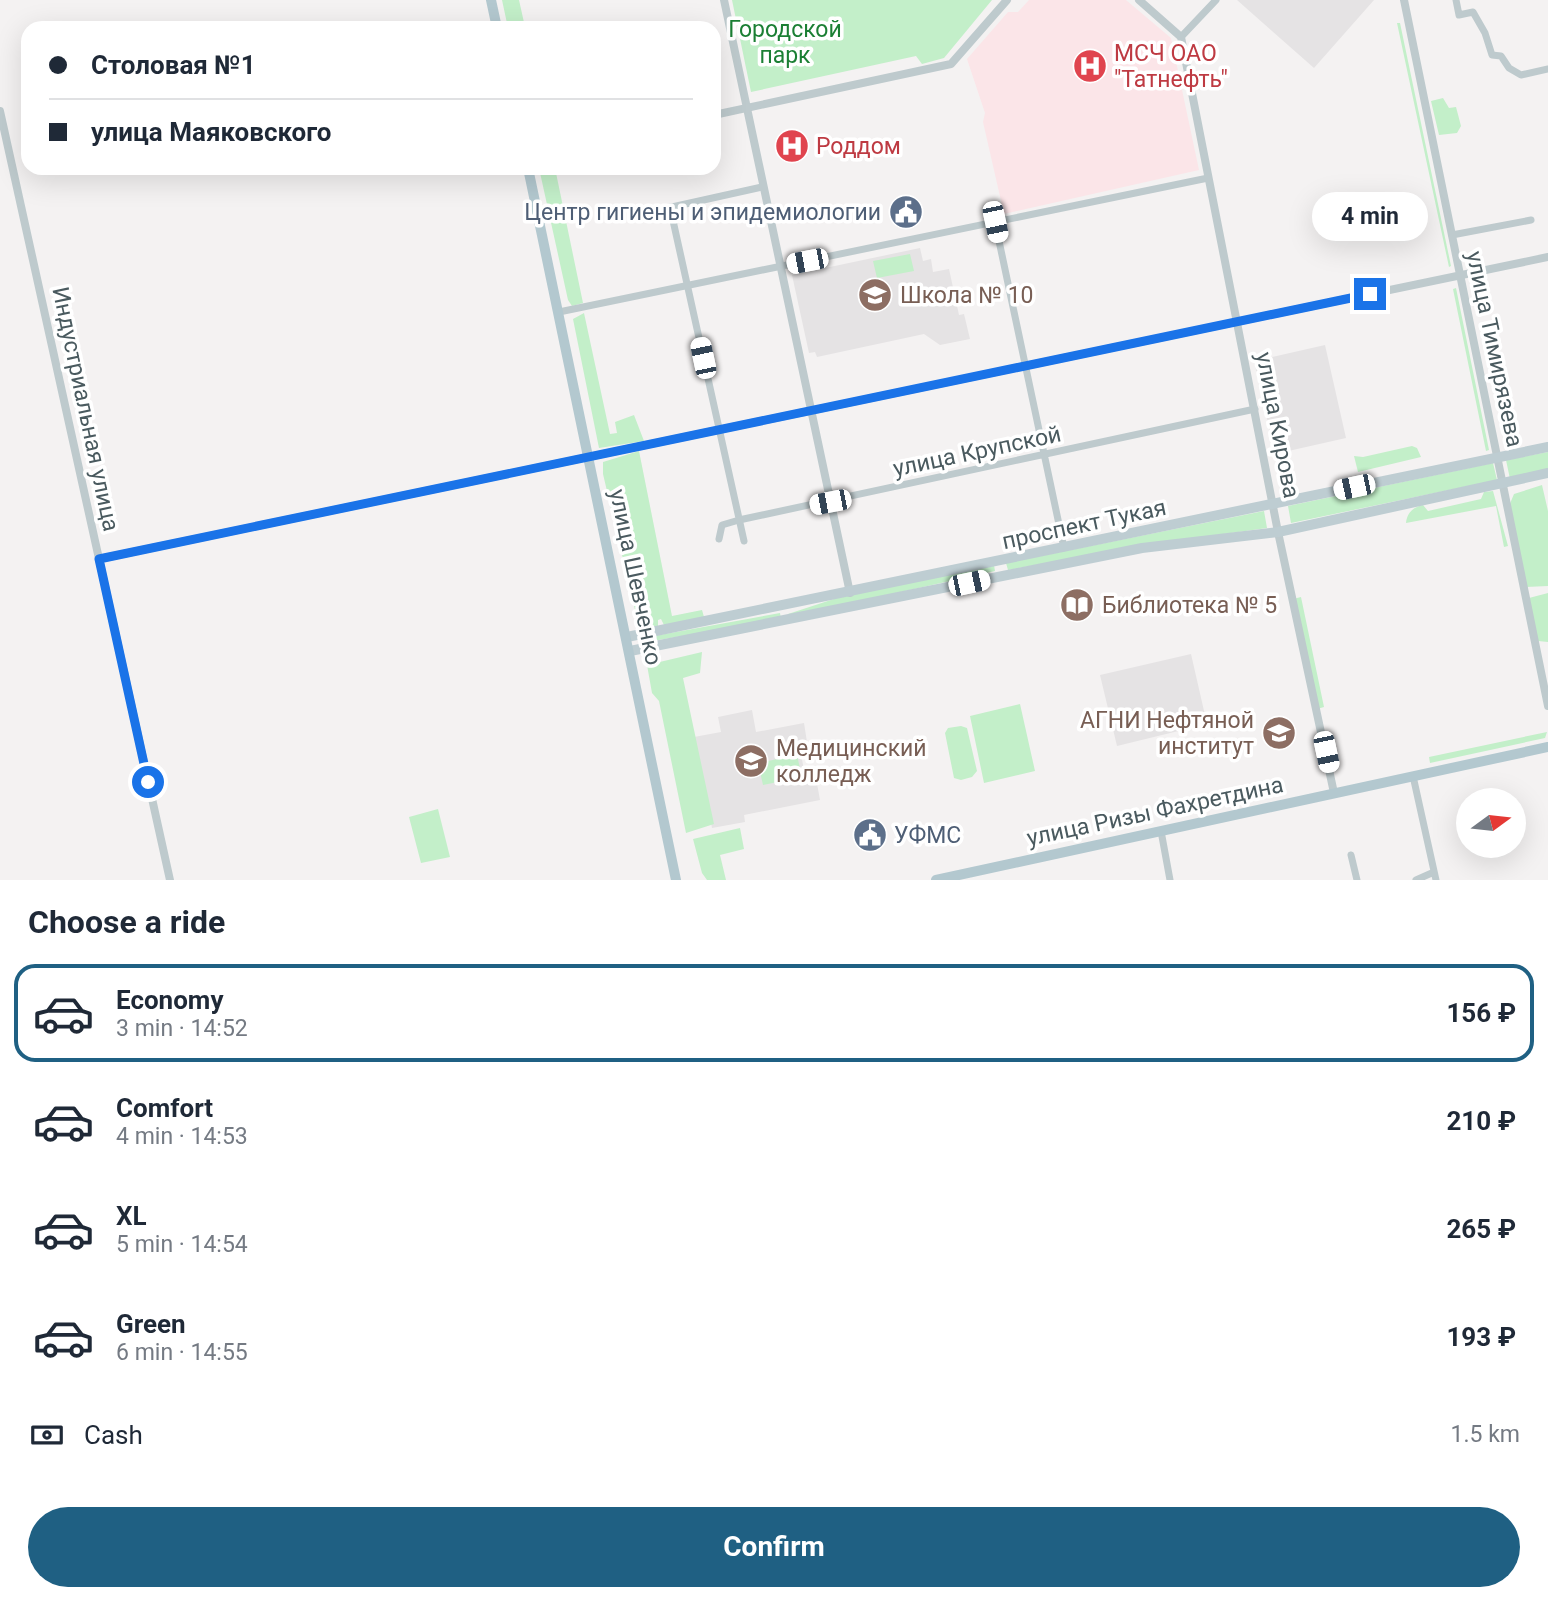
<!DOCTYPE html>
<html lang="en">
<head>
<meta charset="utf-8">
<style>
  :root { --surface:#fff; --page:#f2f2f3; --text:#1f2937; --muted:#747a83; --line:#e0e1e3; --accent:#1f6083 }
  body { margin:0; font-family:Roboto,sans-serif; background:var(--page); color:var(--text); height:100vh; display:flex; flex-direction:column; font-size:26px; white-space:nowrap }
  * { box-sizing:border-box; margin:0 }
  p { font-size:23px; color:var(--muted) }
  .icon { flex:none; width:38px; height:38px; fill:none; stroke:currentColor; stroke-width:2; stroke-linecap:round; stroke-linejoin:round }
  .map { position:relative; height:880px; overflow:hidden }
  .drawer { display:flex; flex-direction:column; background:var(--surface); flex:1 }
  .drawer>* { flex:none }
  .top-card { position:absolute; left:21px; top:21px; width:700px; height:154px; border-radius:21px; box-shadow:0 7px 28px #0002; display:grid; align-content:center; height:154px; padding:0 28px; background:var(--surface) }
  .needle { width:46px; rotate:75deg }
  .fabs { position:absolute; left:1456px; top:788px; display:grid; gap:14px }
  .fabs a { display:grid; place-items:center; width:70px; height:70px; border-radius:50%; background:var(--surface); box-shadow:0 7px 28px #0002; font-size:35px }
  .end { position:absolute; width:32px; height:32px; margin:-16px; border:9px solid #1a73e8; background:#fff; box-shadow:0 0 0 4px #fff }
  .from { border-radius:50% }
  .bubble { position:absolute; height:49px; border-radius:24px; background:var(--surface); box-shadow:0 7px 28px #0002; font-size:23px; font-weight:700; line-height:49px; text-align:center }
  .car { position:absolute; width:21px; height:42px; margin:-21px -10px; border-radius:9px; box-shadow:0 0 5px 2px #0007; background:linear-gradient(#fff 24%,#345 0 40%,#fff 0 76%,#345 0 86%,#fff 0) }
  .top-card b { display:flex; align-items:center; gap:24px; height:66px; font-size:26px }
  .top-card b+b { border-top:2px solid var(--line) }
  .top-card i { width:18px; height:18px; background:var(--text) }
  ul { padding:0; list-style:none }
  li { display:flex; align-items:center; gap:21px; height:98px; margin:0 14px 10px; padding:0 14px; border:4px solid transparent; border-radius:21px }
  li div { flex:1 }
  li b { display:block; font-size:26px }
  li em { font-style:normal; font-weight:700 }
  li.active { border-color:var(--accent) }
  li>.icon { width:63px; height:63px; stroke-width:1.5 }
  h2 { padding:0 28px; font-size:32px; line-height:84px }
  .pay { display:flex; align-items:center; gap:18px; height:77px; padding:0 28px; font-size:26px }
  .pay p { margin-inline-start:auto }
  .cta { display:flex; gap:14px; margin-top:auto; padding:14px 28px }
  .cta a { flex:1; height:80px; border-radius:42px; background:var(--accent); color:#fff; font-size:28px; font-weight:700; line-height:80px; text-align:center }
  .map>svg:first-child { display:block }
</style>
</head>
<body>
<div class="map">
<svg width="1548" height="880" viewBox="0 0 1548 880">
  <rect width="100%" height="100%" fill="#f4f2f2"/>
  <path fill="#e5e3e4" d="M 1237,0 L 1374,0 L 1314,68 Z
    M 920,248 L 923,261 L 931,259 L 933,272 L 949,269 L 959,315 L 964,314 L 970,339 L 940,345 L 924,334 L 817,357 L 815,352 L 809,353 L 792,275 Z
    M 1325,345 L 1346,438 L 1275,454 L 1254,361 Z
    M 1191,654 L 1207,724 L 1117,746 L 1100,675 Z
    M 752,710 L 756,732 L 804,723 L 807,742 L 799,744 L 806,780 L 816,778 L 820,800 L 744,815 L 745,822 L 712,828 L 694,737 L 721,732 L 718,717 Z"/>
  <path fill="#fbe5e8" d="M 1029,0 L 1126,0 L 1171,38 L 1199,170 L 1004,214 L 983,122 L 985,113 L 967,59 L 1008,12 L 1018,12 Z"/>
  <path fill="#c3efc9" d="M 502,0 L 519,0 L 525,27 L 537,24 L 538,28 L 508,28 Z
    M 732,0 L 992,0 L 944,58 L 922,64 L 916,56 L 751,92 Z
    M 1397,23 L 1400,23 L 1451,266 L 1449,267 Z
    M 1443,98 L 1449,108 L 1456,107 L 1461,126 L 1457,133 L 1439,135 L 1431,101 Z
    M 539,168 L 555,168 L 583,303 L 572,306 L 568,300 Z
    M 910,254 L 914,271 L 877,278 L 873,261 Z
    M 1456,288 L 1489,450 L 1486,451 L 1453,289 Z
    M 584,313 L 610,434 L 617,433 L 615,422 L 634,415 L 644,441 L 599,448 L 573,319 Z
    M 1412,446 L 1417,448 L 1421,457 L 1358,472 L 1354,456 L 1363,457 Z
    M 639,451 L 672,616 L 702,610 L 704,617 L 664,625 L 661,619 L 658,620 L 658,627 L 639,627 L 603,474 L 603,462 Z
    M 1548,452 L 1548,471 L 1510,479 L 1506,460 Z
    M 1493,463 L 1497,480 L 1291,523 L 1288,506 Z
    M 1542,485 L 1548,511 L 1548,586 L 1526,587 L 1509,506 L 1514,494 Z
    M 1493,491 L 1508,546 L 1504,547 L 1496,506 L 1406,523 C 1407,513 1413,507 1423,505 L 1428,511 L 1481,499 L 1484,492 Z
    M 1264,511 L 1267,528 L 1145,545 L 1008,570 L 1006,563 Z
    M 994,565 L 995,571 L 788,617 L 788,614 L 837,598 Z
    M 1548,593 L 1548,642 L 1538,641 L 1529,598 Z
    M 1301,597 L 1324,707 L 1317,709 L 1293,599 Z
    M 780,613 L 781,619 L 641,643 L 643,638 Z
    M 702,652 L 700,673 L 683,678 L 714,824 L 686,833 L 659,701 L 652,693 L 647,665 Z
    M 1020,704 L 1035,771 L 984,783 L 970,716 Z
    M 961,726 L 967,728 L 977,771 L 972,777 L 961,780 L 954,778 L 945,733 L 948,728 Z
    M 1547,732 L 1545,738 L 1430,763 L 1429,757 Z
    M 797,755 L 802,777 L 763,785 L 758,763 Z
    M 438,809 L 450,857 L 421,863 L 409,817 Z
    M 740,828 L 744,849 L 720,855 L 726,880 L 707,880 L 702,873 L 693,839 Z"/>
  <g fill="none" stroke-linecap="round" stroke-linejoin="round">
    <path stroke="#becacd" stroke-width="7" d="M 1456,0 L 1459,15 L 1473,12 L 1485,33 L 1492,55 L 1501,56 L 1509,68 L 1521,75 L 1548,69
      M 1181,37 L 1216,0
      M 670,207 L 744,541
      M 645,213 L 762,187
      M 995,222 L 1064,548
      M 1452,235 L 1531,220
      M 559,312 L 1208,178
      M 719,539 L 722,525 L 739,520 L 1255,409
      M 1413,776 L 1436,880
      M 1161,831 L 1170,880
      M 1351,855 L 1357,880
      M 1416,880 L 1434,872"/>
    <path stroke="#becacd" stroke-width="8" d="M 724,0 L 850,593
      M 1139,0 L 1181,37 L 1278,532 L 1334,793
      M 1404,0 L 1548,706
      M 0,111 L 170,880
      M 714,115 L 951,64 L 1007,0
      M 99,559 L 1548,257"/>
    <path stroke="#becdd2" stroke-width="10" d="M 627,637 L 1548,447
      M 630,651 L 1142,548 L 1278,532 L 1548,473"/>
    <path stroke="#b3c8cf" stroke-width="10" d="M 491,0 L 497,28
      M 528,168 L 676,880
      M 936,880 L 1548,747"/>
  </g>
  <g fill="none" stroke-linecap="round" stroke-linejoin="round">
    <path stroke="#1a73e8" stroke-width="9" d="M 148,782 L 99,559 L 1370,294"/>
  </g>
  <defs>
    <g id="hospital-disc" transform="scale(1.75)"><circle r="9.5" fill="#e0444e" stroke="#fff"/><path d="M-5-5h3v3.5h4V-5h3V5h-3V1.5h-4V5h-3Z" fill="#fff"/></g>
    <g id="civic-disc" transform="scale(1.75)"><circle r="9.5" fill="#5c6f8a" stroke="#fff"/><path d="M-.6-6.5H3V-4.5H.6V-3L4-1V1h2V6H-6V1h2V-1L-.6-3ZM-1.2 2.5V6h2.4V2.5Z" fill="#fff"/></g>
    <g id="school-disc" transform="scale(1.75)"><circle r="9.5" fill="#8d6e63" stroke="#fff"/><path d="M0-5L7-2L0 1L-7-2ZM-4 1L0 2.5L4 1V4Q0 6-4 4Z" fill="#fff"/></g>
    <g id="library-disc" transform="scale(1.75)"><circle r="9.5" fill="#8d6e63" stroke="#fff"/><path d="M-6-4Q-3-5.5-.7-3.5V5Q-3 3-6 4ZM6-4Q3-5.5 .7-3.5V5Q3 3 6 4Z" fill="#fff"/></g>
    <g id="university-disc" transform="scale(1.75)"><circle r="9.5" fill="#8d6e63" stroke="#fff"/><path d="M0-5L7-2L0 1L-7-2ZM-4 1L0 2.5L4 1V4Q0 6-4 4Z" fill="#fff"/></g>
  </defs>
  <g fill-rule="evenodd">
    <use href="#hospital-disc" x="1090" y="66"/>
    <use href="#hospital-disc" x="792" y="146"/>
    <use href="#civic-disc" x="906" y="212"/>
    <use href="#school-disc" x="875" y="295"/>
    <use href="#library-disc" x="1077" y="605"/>
    <use href="#university-disc" x="1279" y="733"/>
    <use href="#university-disc" x="751" y="761"/>
    <use href="#civic-disc" x="870" y="835"/>
  </g>
  <g text-anchor="middle" stroke-width="7" stroke-linejoin="round" paint-order="stroke">
    <g font-size="23" fill="#1b7f34" stroke="#fff">
      <text x="785" y="37">Городской<tspan x="785" dy="26">парк</tspan></text>
    </g>
    <g font-size="23" fill="#be3a42" stroke="#fff" text-anchor="start">
      <text x="1114" y="61">МСЧ ОАО<tspan x="1114" dy="26">"Татнефть"</tspan></text>
      <text x="816" y="154">Роддом</text>
    </g>
    <g font-size="23" fill="#4e5e75" stroke="#fff" text-anchor="end">
      <text x="881" y="220">Центр гигиены и эпидемиологии</text>
      <text x="894" y="843" text-anchor="start">УФМС</text>
    </g>
    <g font-size="23" fill="#785e54" stroke="#fff" text-anchor="start">
      <text x="900" y="303">Школа № 10</text>
      <text x="1102" y="613">Библиотека № 5</text>
      <text x="1254" y="728" text-anchor="end">АГНИ Нефтяной<tspan x="1254" dy="26">институт</tspan></text>
      <text x="776" y="756">Медицинский<tspan x="776" dy="26">колледж</tspan></text>
    </g>
    <g font-size="23" fill="#4a5a5f" stroke="#fff">
      <text transform="translate(1495 349) rotate(78)" y="8">улица Тимирязева</text>
      <text transform="translate(86 409) rotate(78)" y="8">Индустриальная улица</text>
      <text transform="translate(1278 425) rotate(79)" y="8">улица Кирова</text>
      <text transform="translate(977 451) rotate(-12)" y="8">улица Крупской</text>
      <text transform="translate(1084 524) rotate(-12)" y="8">проспект Тукая</text>
      <text transform="translate(636 577) rotate(78)" y="8">улица Шевченко</text>
      <text transform="translate(1155 811) rotate(-12)" y="8">улица Ризы Фахретдина</text>
    </g>
  </g>
</svg>
<div class="fabs">
<a><svg class="needle" viewBox="-14 -14 28 28"><path d="M0-13l5 13h-10z" fill="#e53935"/><path d="M0 13l5-13h-10z" fill="#747a83"/></svg></a>
</div>
<i class="end from" style="left:148px;top:782px"></i>
<i class="end" style="left:1370px;top:294px"></i>
<div class="bubble" style="left:1312px;top:192px;width:116px">4 min</div>
<i class="car" style="left:995px;top:222px;rotate:168deg"></i>
<i class="car" style="left:807px;top:261px;rotate:259deg"></i>
<i class="car" style="left:703px;top:358px;rotate:348deg"></i>
<i class="car" style="left:1354px;top:487px;rotate:258deg"></i>
<i class="car" style="left:830px;top:502px;rotate:259deg"></i>
<i class="car" style="left:969px;top:583px;rotate:78deg"></i>
<i class="car" style="left:1326px;top:752px;rotate:168deg"></i>
<div class="top-card">
<b><i class="from"></i>Столовая №1</b>
<b><i></i>улица Маяковского</b>
</div>
</div>
<section class="drawer">
<h2>Choose a ride</h2>
<ul>
<li class="active"><svg class="icon" aria-label="car" viewBox="0 0 24 24"><path d="M5 17H2v-5l4-1 3-4h7l3 4 3 1v5h-3M9 17h6M6 11h13"/><circle cx="7" cy="17" r="2"/><circle cx="17" cy="17" r="2"/></svg><div><b>Economy</b><p>3 min · 14:52</p></div><em>156 ₽</em></li>
<li><svg class="icon" aria-label="car" viewBox="0 0 24 24"><path d="M5 17H2v-5l4-1 3-4h7l3 4 3 1v5h-3M9 17h6M6 11h13"/><circle cx="7" cy="17" r="2"/><circle cx="17" cy="17" r="2"/></svg><div><b>Comfort</b><p>4 min · 14:53</p></div><em>210 ₽</em></li>
<li><svg class="icon" aria-label="car" viewBox="0 0 24 24"><path d="M5 17H2v-5l4-1 3-4h7l3 4 3 1v5h-3M9 17h6M6 11h13"/><circle cx="7" cy="17" r="2"/><circle cx="17" cy="17" r="2"/></svg><div><b>XL</b><p>5 min · 14:54</p></div><em>265 ₽</em></li>
<li><svg class="icon" aria-label="car" viewBox="0 0 24 24"><path d="M5 17H2v-5l4-1 3-4h7l3 4 3 1v5h-3M9 17h6M6 11h13"/><circle cx="7" cy="17" r="2"/><circle cx="17" cy="17" r="2"/></svg><div><b>Green</b><p>6 min · 14:55</p></div><em>193 ₽</em></li>
</ul>
<div class="pay"><svg class="icon" aria-label="cash" viewBox="0 0 24 24"><path d="M3 7h18v10H3z"/><circle cx="12" cy="12" r="2"/></svg>Cash<p>1.5 km</p></div>
<div class="cta"><a>Confirm</a></div>
</section>
</body>
</html>
